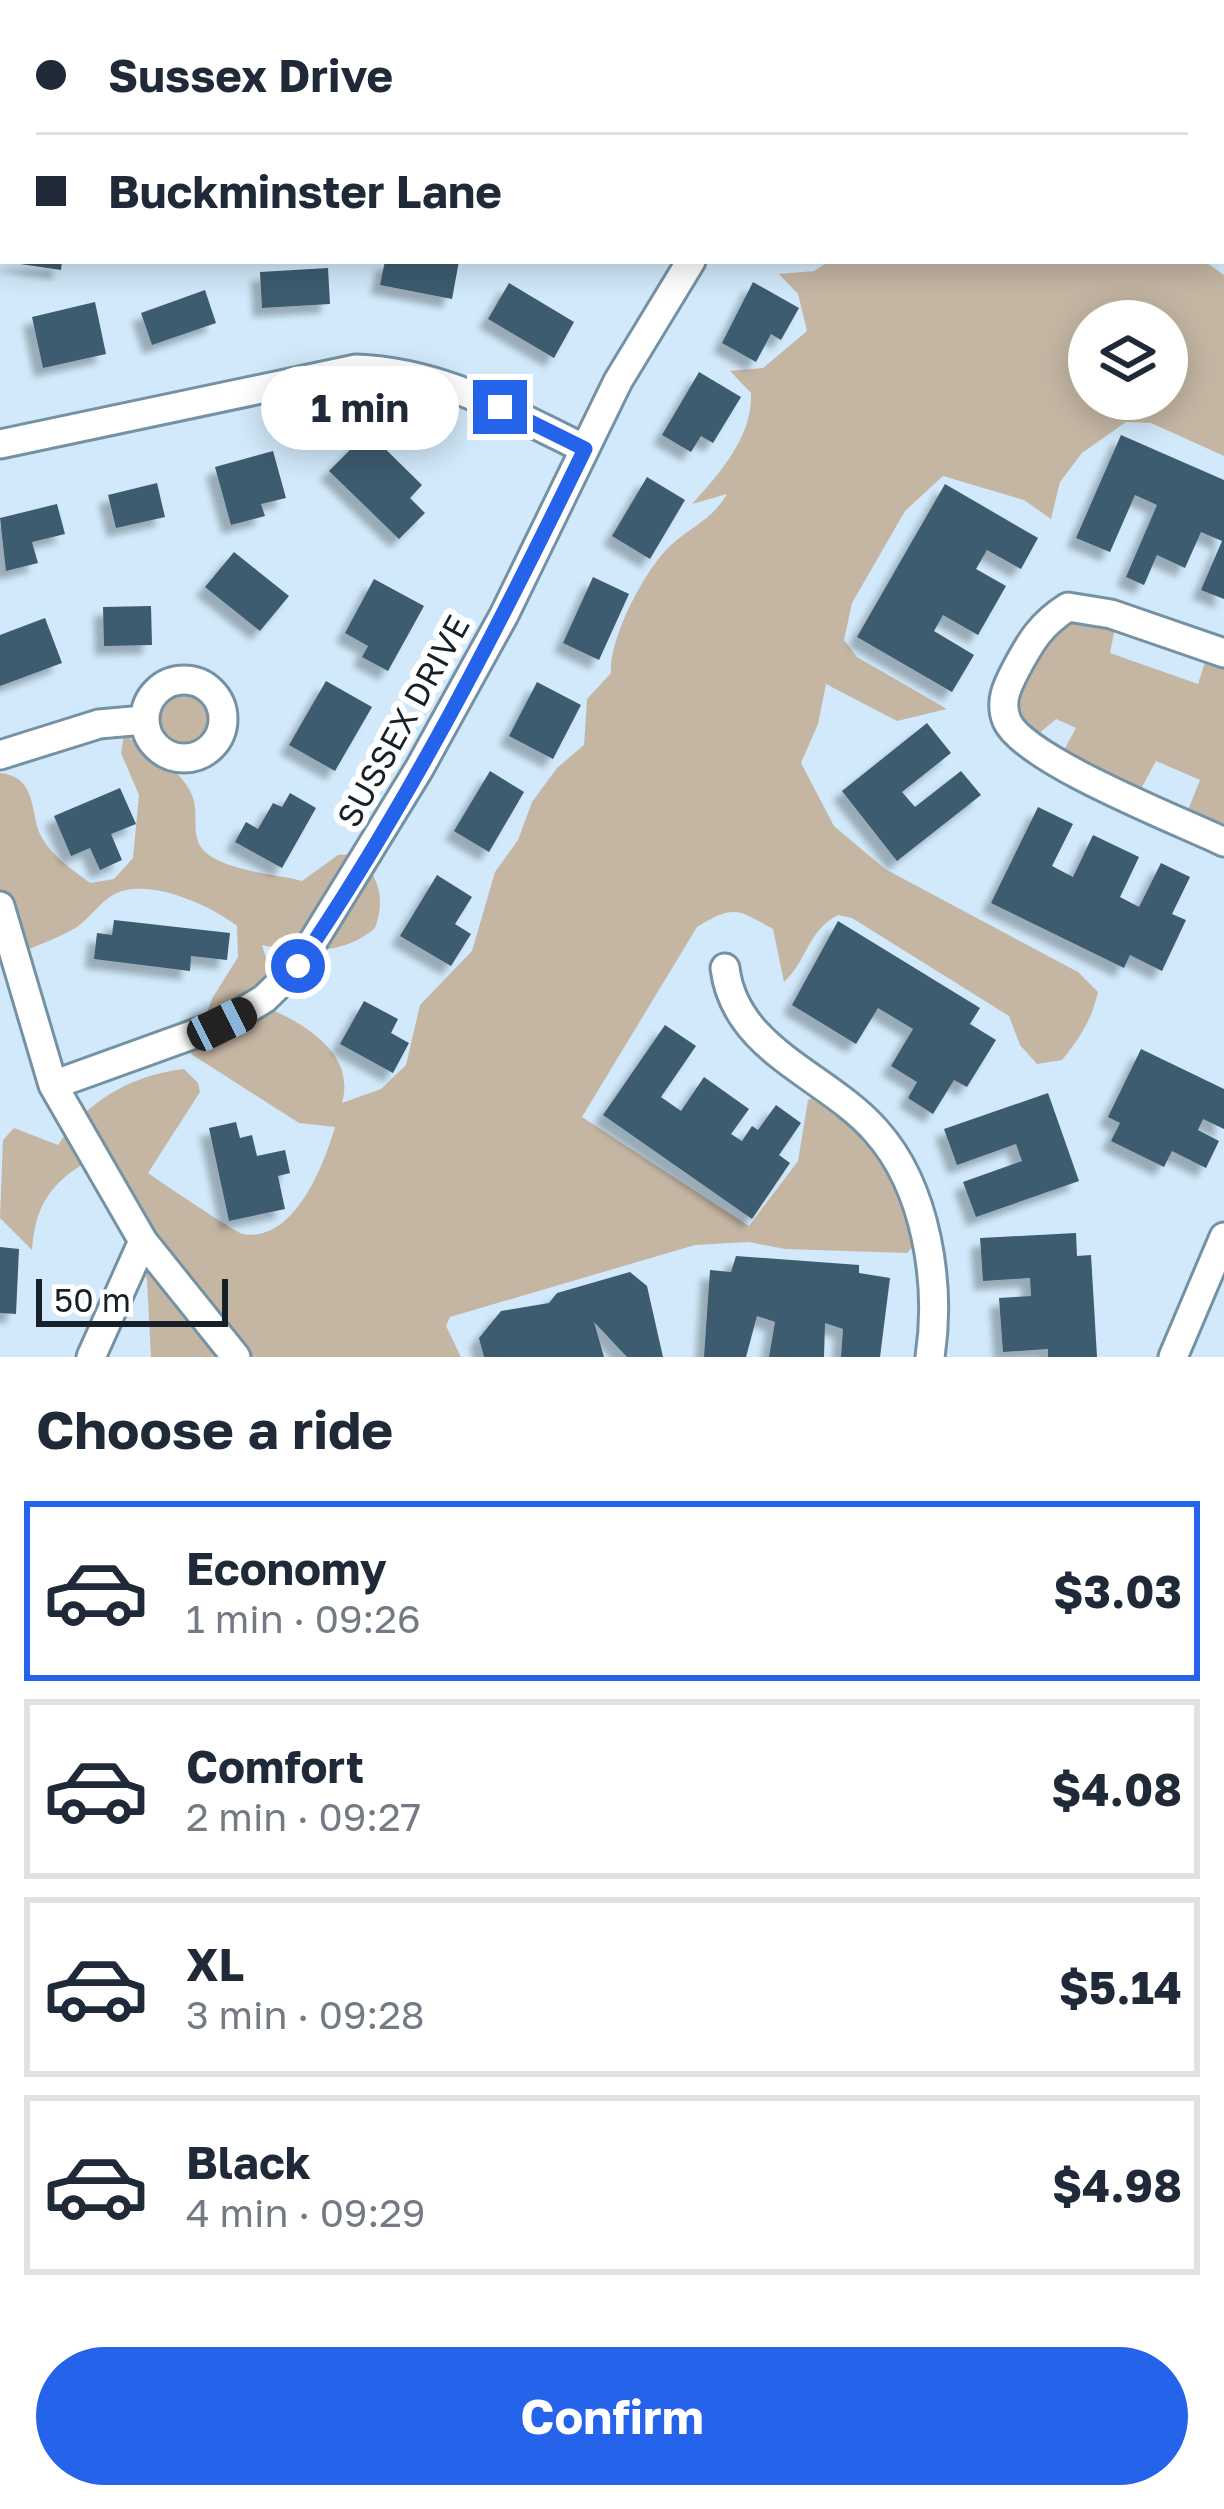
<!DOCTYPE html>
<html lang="en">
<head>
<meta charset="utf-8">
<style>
  :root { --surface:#fff; --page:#f2f2f3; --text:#1f2937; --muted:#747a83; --line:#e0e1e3; --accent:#2563eb }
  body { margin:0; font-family:"Golos Text",sans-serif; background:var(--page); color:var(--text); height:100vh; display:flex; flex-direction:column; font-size:45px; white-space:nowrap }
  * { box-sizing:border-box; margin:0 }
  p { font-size:39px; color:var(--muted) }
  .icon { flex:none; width:66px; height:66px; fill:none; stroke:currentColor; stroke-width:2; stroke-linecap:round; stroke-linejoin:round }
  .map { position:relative; height:1357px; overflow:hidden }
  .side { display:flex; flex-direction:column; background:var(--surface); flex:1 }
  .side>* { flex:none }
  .hud { position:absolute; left:0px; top:0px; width:1224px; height:264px; box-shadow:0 6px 30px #0003; display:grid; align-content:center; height:264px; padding:0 36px; background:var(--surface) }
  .controls { position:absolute; left:1068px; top:300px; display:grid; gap:24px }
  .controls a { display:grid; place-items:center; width:120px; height:120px; border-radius:50%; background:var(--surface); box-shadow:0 6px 30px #0003; font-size:60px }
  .scale { position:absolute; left:36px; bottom:30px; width:192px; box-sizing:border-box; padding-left:12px; border:6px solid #152028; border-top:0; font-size:33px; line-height:42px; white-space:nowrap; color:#152028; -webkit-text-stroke:9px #fff; paint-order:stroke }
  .end { position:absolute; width:54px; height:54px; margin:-27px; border:15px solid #2563eb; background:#fff; box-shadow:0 0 0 6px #fff }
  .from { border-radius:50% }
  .bubble { position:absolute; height:84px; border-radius:42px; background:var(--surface); box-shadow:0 6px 30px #0003; font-size:39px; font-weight:700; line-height:84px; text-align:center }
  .car { position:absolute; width:36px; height:72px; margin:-36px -18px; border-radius:15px; box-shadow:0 0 9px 3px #0007; background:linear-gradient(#222 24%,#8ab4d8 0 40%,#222 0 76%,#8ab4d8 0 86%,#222 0) }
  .hud b { display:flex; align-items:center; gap:42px; height:114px; font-size:45px }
  .hud b+b { border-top:3px solid var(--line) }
  .hud i { width:30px; height:30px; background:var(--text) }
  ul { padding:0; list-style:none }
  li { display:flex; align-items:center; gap:36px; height:180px; margin:0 24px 18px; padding:0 12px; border:6px solid var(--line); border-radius:0px }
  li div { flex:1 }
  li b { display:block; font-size:45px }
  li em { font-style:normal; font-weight:700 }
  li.active { border-color:var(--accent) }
  li>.icon { width:108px; height:108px; stroke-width:1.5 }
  h2 { padding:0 36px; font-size:54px; line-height:144px }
  .button { display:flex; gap:24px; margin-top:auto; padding:24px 36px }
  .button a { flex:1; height:138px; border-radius:72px; background:var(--accent); color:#fff; font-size:48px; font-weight:700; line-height:138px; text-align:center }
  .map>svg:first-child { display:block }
</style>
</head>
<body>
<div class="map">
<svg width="1224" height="1357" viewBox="0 0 1224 1357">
  <defs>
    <filter id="shadow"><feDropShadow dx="-9" dy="9" stdDeviation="3" flood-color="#0004"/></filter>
  </defs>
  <rect width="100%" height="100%" fill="#d1e9fa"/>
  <path fill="#c5b6a4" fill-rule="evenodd" d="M 829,261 L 1204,261 L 1224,275 L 1224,456 L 1151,423 L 1126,422 L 1082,453 L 1060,482 L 1051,519 L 1024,500 L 943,476 L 905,511 L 852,603 L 844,640 L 857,657 L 947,709 L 897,721 L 826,684 L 818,724 L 801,763 L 834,826 L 885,869 L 1078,972 L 1098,992 C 1092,1019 1080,1038 1062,1060 L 1037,1064 L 1020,1045 L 1009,1016 L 852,918 L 838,915 C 807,931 808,960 784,982 L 773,929 C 738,910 735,904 697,927 L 582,1117 L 749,1226 L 798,1161 L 808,1100 L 816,1096 L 873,1127 L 917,1241 L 907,1253 L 785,1249 L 749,1242 L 695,1245 L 450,1317 L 446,1326 L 461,1357 L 151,1357 L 147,1280 L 108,1168 L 83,1164 C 48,1186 35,1209 32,1250 L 0,1218 L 3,1140 L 14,1128 L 58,1145 C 87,1101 131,1075 184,1069 L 198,1083 L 200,1092 L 148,1173 C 161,1182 236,1233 243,1234 C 294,1243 324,1165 335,1127 L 299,1123 L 191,1054 L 213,997 L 238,957 L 237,926 C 210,905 146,876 113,895 C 99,903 90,918 77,927 C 52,942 24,948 0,965 L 0,773 C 37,777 30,811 40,834 C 50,855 72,869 90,883 L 114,879 L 133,858 L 139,795 L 121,753 L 124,734 C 147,751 184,770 193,798 C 200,819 187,842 212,857 C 237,872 274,874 302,881 L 338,855 L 355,854 C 379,874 386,899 375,928 C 345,955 299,954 262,945 L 273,980 L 264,1006 C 305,1024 356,1053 342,1103 L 381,1089 L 406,1065 L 420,1005 L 472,951 L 495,872 L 518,840 L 532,802 L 557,768 L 584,745 L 587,699 L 611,673 C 609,638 645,569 671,545 C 692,526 712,520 727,494 L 692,504 C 720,473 753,436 751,393 L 730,371 L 763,368 L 807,331 L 798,294 L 779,274 L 814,271 ZM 1089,321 L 1167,321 L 1167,399 L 1089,399 Z
    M 1077,620 L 1115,628 L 1110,653 L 1198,684 L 1206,659 L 1224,667 L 1224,825 L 1188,810 L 1200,780 L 1156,761 L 1141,789 L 1063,752 L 1076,728 L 1056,719 L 1036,736 L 1024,724 L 1015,701 C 1028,669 1041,630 1077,620 Z
    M145 719a39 39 0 1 1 78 0a39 39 0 1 1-78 0Z"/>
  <path fill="#3d5b70" filter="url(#shadow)" d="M 0,261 L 62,261 L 61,270 Z
    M 385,261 L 459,261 L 452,299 L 380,285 Z
    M 328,268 L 330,304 L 262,308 L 260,272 Z
    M 753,282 L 799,308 L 781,340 L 771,334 L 756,362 L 722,343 Z
    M 509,283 L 574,322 L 554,358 L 488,319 Z
    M 205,290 L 216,323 L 152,345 L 141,313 Z
    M 95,302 L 106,354 L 43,368 L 32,317 Z
    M 699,372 L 741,397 L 713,443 L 701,436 L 691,452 L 662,435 Z
    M 368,432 L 422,485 L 410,498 L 425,513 L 399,539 L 329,471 Z
    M 1121,435 L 1224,480 L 1224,599 L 1201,590 L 1222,541 L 1201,532 L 1185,568 L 1157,555 L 1144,585 L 1126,577 L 1157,505 L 1135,495 L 1110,552 L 1076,538 Z
    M 273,451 L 286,498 L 261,504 L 265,516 L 231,525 L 215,467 Z
    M 647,477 L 685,500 L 650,559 L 612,536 Z
    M 157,483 L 165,517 L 116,528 L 108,495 Z
    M 945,484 L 1038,538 L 1021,569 L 987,550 L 976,569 L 1006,586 L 978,635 L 943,615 L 934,631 L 974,655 L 952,692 L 857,637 Z
    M 57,504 L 65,534 L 32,542 L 38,563 L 6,571 L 0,518 Z
    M 234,552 L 289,596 L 260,631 L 205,587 Z
    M 593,577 L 629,594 L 599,660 L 563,643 Z
    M 374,579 L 424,606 L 388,671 L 362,657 L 368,646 L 345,633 Z
    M 151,606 L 152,645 L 104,646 L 103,607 Z
    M 45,618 L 62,663 L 0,686 L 0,635 Z
    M 326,681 L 372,707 L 335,771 L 289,745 Z
    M 537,682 L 581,705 L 553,759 L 509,736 Z
    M 927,723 L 951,753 L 902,792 L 915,807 L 961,771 L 981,795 L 897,861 L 842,791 Z
    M 490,771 L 524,792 L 489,852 L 454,831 Z
    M 120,788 L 136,824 L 111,834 L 122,860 L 100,870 L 90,848 L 71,856 L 54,816 Z
    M 290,793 L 316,808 L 282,868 L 235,842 L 246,822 L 258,829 L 273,803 L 282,807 Z
    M 1038,807 L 1073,824 L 1052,866 L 1073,877 L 1093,835 L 1139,857 L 1120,897 L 1139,907 L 1161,863 L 1190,877 L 1172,914 L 1186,920 L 1162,971 L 1130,955 L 1124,968 L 991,903 Z
    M 437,875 L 472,897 L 455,924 L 471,934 L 451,966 L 400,936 Z
    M 114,920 L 230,933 L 227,960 L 191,956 L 190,971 L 94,959 L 97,933 L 112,935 Z
    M 838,921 L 980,1008 L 970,1024 L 996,1040 L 967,1087 L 954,1080 L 933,1114 L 908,1098 L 917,1082 L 891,1066 L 913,1029 L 878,1008 L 856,1044 L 792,1005 Z
    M 364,1001 L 398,1019 L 391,1033 L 409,1043 L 393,1073 L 340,1044 Z
    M 665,1025 L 696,1046 L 661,1097 L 681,1111 L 704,1077 L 749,1109 L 731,1134 L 742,1141 L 752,1126 L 758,1130 L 776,1105 L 801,1123 L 779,1155 L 790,1163 L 752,1219 L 603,1115 Z
    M 1141,1049 L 1224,1089 L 1224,1129 L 1203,1119 L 1198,1130 L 1219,1141 L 1206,1168 L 1172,1151 L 1164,1167 L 1111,1141 L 1120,1123 L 1108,1117 Z
    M 1048,1093 L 1079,1181 L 976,1217 L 963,1182 L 1022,1161 L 1016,1144 L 957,1165 L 944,1129 Z
    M 236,1122 L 240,1138 L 252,1135 L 257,1156 L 285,1150 L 290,1173 L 278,1176 L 285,1209 L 229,1221 L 209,1128 Z
    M 1076,1233 L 1077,1256 L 1091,1255 L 1097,1357 L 1048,1357 L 1048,1349 L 1003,1352 L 999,1298 L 1031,1296 L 1030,1278 L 983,1281 L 980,1238 Z
    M 0,1247 L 19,1249 L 16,1314 L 0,1313 Z
    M 736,1256 L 859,1265 L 859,1273 L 890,1278 L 880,1357 L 841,1357 L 843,1329 L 825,1323 L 824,1357 L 769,1357 L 775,1322 L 757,1316 L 746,1357 L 704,1357 L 710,1270 L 731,1272 Z
    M 630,1272 L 647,1286 L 663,1357 L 627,1357 L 594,1322 L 604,1357 L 484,1357 L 479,1338 L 501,1311 L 549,1303 L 557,1293 Z"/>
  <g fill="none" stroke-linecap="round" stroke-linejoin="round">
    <g stroke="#7592a5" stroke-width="33">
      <path id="minor" d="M 1104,0 L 1108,3
        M 833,3 L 835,0
        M 1185,3 L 1186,0
        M 1221,91 L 1224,93
        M 0,140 L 3,141
        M 1221,213 L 1224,207
        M 0,444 L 356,369 C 442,372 509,412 585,449
        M 1224,653 L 1111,614 L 1068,607 C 1041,624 1031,641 1016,669 C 1007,686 999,702 1007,721 C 1024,760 1180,821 1224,842
        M145 719a39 39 0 1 1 78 0a39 39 0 1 1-78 0Z
        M 0,755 L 99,724 L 144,720
        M 0,906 L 53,1085 L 143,1241 L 236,1357
        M 725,968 C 735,1051 827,1075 876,1131 C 927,1188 941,1284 930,1357
        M 53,1085 L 222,1024 L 264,999 L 298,966 L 419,769 L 504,615 L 618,381 L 691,261
        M 91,1357 L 143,1241
        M 1173,1357 L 1224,1237"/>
    </g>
    <use href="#minor" stroke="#fff" stroke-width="27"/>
  </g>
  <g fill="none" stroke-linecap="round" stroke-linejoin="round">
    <path stroke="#2563eb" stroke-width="15" d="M 298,966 C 409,803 499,626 585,449 L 500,407"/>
  </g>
  <g text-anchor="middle" stroke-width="12" stroke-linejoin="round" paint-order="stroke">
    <g font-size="33" fill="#152028" stroke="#fff">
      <text transform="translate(403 721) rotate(-61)" y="12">SUSSEX DRIVE</text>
    </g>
  </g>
</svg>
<div class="controls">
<a><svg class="icon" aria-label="layers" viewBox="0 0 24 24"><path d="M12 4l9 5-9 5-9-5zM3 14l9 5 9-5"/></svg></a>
</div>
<div class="scale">50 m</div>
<i class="end from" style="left:298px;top:966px"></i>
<i class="end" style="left:500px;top:407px"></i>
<div class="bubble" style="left:261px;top:366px;width:198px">1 min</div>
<i class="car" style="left:222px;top:1024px;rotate:64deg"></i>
<div class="hud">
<b><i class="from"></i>Sussex Drive</b>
<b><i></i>Buckminster Lane</b>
</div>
</div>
<section class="side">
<h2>Choose a ride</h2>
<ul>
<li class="active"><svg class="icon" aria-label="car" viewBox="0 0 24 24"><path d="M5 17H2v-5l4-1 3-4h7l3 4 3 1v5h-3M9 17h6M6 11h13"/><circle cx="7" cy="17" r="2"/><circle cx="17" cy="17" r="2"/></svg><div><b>Economy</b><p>1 min · 09:26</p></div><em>$3.03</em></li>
<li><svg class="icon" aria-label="car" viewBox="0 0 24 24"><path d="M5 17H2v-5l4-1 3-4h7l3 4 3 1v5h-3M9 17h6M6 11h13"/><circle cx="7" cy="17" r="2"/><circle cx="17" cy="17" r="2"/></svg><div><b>Comfort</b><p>2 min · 09:27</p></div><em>$4.08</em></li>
<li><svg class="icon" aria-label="car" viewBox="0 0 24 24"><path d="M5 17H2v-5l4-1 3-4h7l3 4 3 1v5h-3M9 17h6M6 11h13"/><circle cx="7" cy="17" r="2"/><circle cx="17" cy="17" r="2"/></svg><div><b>XL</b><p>3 min · 09:28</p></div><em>$5.14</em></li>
<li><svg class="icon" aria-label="car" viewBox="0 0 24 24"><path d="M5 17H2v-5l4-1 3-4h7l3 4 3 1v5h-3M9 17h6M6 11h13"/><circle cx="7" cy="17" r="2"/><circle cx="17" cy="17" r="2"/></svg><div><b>Black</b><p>4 min · 09:29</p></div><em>$4.98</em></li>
</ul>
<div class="button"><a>Confirm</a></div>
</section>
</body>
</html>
